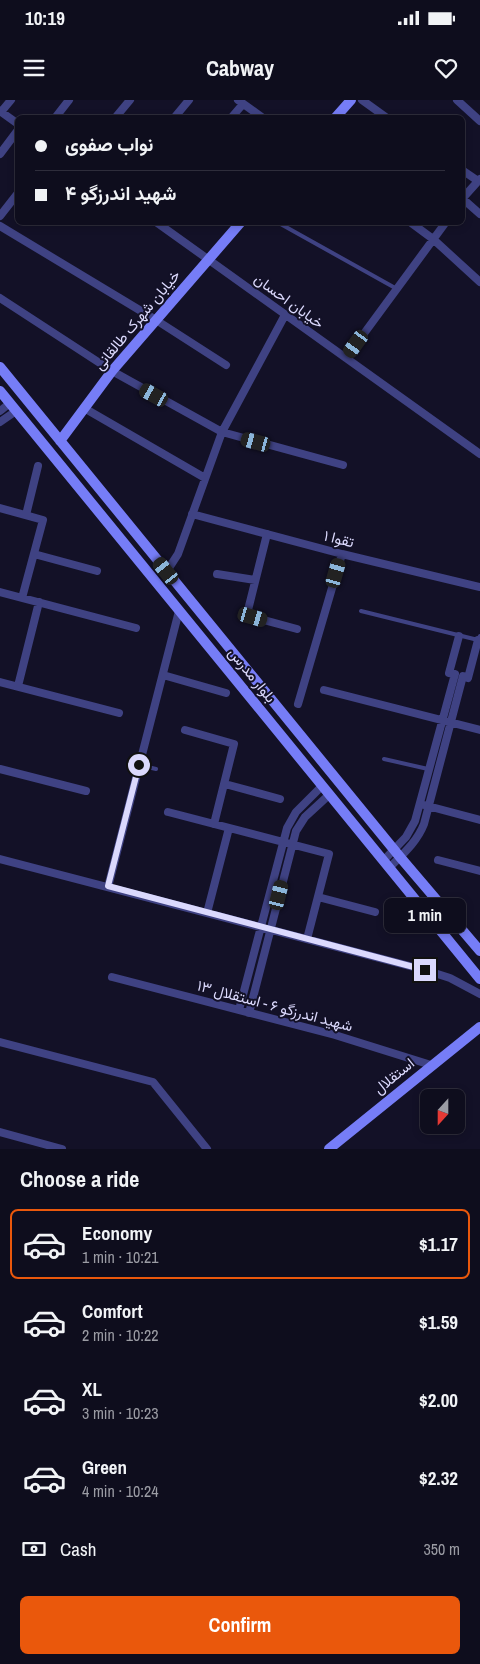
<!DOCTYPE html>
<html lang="en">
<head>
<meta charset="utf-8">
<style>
  :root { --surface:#0e0d1d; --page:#171626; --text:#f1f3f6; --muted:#9b9ca4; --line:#2e2d3b; --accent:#ea580c }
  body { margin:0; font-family:"Archivo Narrow",Vazirmatn,sans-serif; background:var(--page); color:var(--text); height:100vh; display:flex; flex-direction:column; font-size:19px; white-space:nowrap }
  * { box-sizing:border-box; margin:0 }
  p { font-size:16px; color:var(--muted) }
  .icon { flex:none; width:28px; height:28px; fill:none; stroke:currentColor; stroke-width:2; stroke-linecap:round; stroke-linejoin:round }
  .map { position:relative; height:1049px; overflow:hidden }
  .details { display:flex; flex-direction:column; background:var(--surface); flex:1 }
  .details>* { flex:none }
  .banner { position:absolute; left:15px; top:15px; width:450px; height:110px; border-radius:8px; box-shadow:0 2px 8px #0003,0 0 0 1px var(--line); display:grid; align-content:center; height:110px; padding:0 20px; background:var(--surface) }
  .needle { width:32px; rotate:201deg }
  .buttons { position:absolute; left:420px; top:989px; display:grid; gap:10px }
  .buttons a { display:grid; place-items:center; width:45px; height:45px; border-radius:8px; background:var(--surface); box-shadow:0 2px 8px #0003,0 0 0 1px var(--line); font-size:25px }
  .end { position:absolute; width:22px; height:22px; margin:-11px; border:6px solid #dbd9fd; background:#111; box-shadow:0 0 0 2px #111 }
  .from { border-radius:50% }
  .bubble { position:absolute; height:35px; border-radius:8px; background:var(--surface); box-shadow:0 2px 8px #0003,0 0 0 1px var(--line); font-size:16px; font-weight:700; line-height:35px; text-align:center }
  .car { position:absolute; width:15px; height:30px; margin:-15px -8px; border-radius:6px; box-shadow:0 0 4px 1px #0007; background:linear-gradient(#222 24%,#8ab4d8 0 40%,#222 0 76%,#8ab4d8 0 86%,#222 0) }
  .banner b { display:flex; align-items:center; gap:18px; height:48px; font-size:19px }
  .banner b+b { border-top:1px solid var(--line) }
  .banner i { width:12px; height:12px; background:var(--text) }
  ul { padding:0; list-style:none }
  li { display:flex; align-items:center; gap:15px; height:70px; margin:0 10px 8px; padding:0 10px; border:2px solid transparent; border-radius:8px }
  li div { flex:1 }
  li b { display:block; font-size:19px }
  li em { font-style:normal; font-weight:700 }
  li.current { border-color:var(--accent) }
  li>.icon { width:45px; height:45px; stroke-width:1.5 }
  h2 { padding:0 20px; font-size:22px; line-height:60px }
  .pay { display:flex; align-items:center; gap:12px; height:55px; padding:0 20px; font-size:19px }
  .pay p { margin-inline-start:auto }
  .action { display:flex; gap:10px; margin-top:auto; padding:10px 20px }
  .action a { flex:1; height:58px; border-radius:8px; background:var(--accent); color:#fff; font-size:20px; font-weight:700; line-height:58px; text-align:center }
  .status { display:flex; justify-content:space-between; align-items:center; height:35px; padding:0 25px; background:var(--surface); direction:ltr }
  .status svg { height:14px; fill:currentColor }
  header { display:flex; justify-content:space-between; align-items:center; height:65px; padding:0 20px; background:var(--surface); font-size:22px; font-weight:700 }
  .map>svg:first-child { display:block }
</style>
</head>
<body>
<div class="status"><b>10:19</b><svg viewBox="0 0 49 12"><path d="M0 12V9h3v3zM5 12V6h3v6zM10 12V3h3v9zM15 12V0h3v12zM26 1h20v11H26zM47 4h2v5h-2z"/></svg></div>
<header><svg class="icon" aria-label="menu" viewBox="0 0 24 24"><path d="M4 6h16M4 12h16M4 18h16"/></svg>Cabway<svg class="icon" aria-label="heart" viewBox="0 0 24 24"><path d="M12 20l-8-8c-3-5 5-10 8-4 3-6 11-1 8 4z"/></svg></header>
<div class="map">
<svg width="480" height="1049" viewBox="0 0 480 1049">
  <rect width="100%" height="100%" fill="#131127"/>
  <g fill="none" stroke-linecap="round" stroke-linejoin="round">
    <path stroke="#3f4283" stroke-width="4" d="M 277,122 L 397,189
      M 361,511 L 478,540 L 480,536
      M 384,659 L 428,669
      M 139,665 L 156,669"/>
    <path stroke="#3f4283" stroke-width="8" d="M 238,0 L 263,18
      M 362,0 L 387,18
      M 457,0 L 480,21
      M 0,11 L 18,24
      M 1,12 L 11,0
      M 55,18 L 69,0
      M 115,18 L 130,0
      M 174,18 L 189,0
      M 231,18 L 243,4
      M 0,54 L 18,30
      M 462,70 L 478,81
      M 462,99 L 480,79
      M 463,99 L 480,114
      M 0,116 L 18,93
      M 156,122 L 480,354
      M 410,122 L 433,139 L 480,182
      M 0,126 L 156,220 L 226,265
      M 0,198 L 112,271 L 222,332 L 343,365
      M 346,258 L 446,122
      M 84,308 L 205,378
      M 0,311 L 10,303
      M 0,322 L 16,311
      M 0,408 L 43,420 L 22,498
      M 192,414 L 342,454 L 480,487
      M 26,415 L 38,366
      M 267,434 L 248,510 L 249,514 L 253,517 L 297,529
      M 34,454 L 97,471
      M 167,471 L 178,454 L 222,332 L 285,215
      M 217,474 L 255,480
      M 0,492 L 136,528
      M 163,575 L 226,593
      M 0,582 L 119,613
      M 18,586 L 39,502
      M 324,590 L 480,630
      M 298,604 L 342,454
      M 185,630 L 234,644 L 214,724
      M 0,669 L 86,691
      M 225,684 L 280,699
      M 424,705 L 480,720
      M 168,712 L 329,754 L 307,839
      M 0,759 L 425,870 L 450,878 L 480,894
      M 384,760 L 406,737 L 415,721 L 455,574 L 449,573 L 459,536
      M 438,760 L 480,771
      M 389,768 C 403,754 417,742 424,724 L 463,576 L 468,578 L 478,540
      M 108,787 L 179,511
      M 318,797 L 375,812
      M 207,813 L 229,728
      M 112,877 L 335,935 L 431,965
      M 239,910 L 287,728 L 296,712 L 322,686
      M 249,913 L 296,731 L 305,717 L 330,694
      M 0,942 L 153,982 L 207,1049
      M 0,1032 L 62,1049"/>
    <path stroke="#767df7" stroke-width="10" d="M 335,18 L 351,0
      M 0,267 L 400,757 L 480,851
      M 0,291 L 480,879
      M 60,341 L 112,271 L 241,122
      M 329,1049 L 480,927"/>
  </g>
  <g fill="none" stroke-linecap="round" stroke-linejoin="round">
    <path stroke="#dbd9fd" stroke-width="6" d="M 139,665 L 108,786 L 425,870"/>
  </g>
  <g text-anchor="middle" stroke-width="4" stroke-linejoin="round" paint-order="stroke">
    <g font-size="15" fill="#dbd9fd" stroke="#131127">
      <text transform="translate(289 201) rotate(36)" y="5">خیابان احسان</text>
      <text transform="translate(137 220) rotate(-50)" y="5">خیابان شهرک طالقانی</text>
      <text transform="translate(339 439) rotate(14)" y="5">تقوا ۱</text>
      <text transform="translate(252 575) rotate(51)" y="5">بلوار مدرس</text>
      <text transform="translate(275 906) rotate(15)" y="5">شهید اندرزگو ۶ - استقلال ۱۳</text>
      <text transform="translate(394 976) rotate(-39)" y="5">استقلال</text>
    </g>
  </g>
</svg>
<div class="buttons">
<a><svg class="needle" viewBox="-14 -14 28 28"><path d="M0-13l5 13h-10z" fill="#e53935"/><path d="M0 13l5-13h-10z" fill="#9b9ca4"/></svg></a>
</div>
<i class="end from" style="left:139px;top:665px"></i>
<i class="end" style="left:425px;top:870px"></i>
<div class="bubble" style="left:384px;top:798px;width:82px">1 min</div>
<i class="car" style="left:356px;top:244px;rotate:216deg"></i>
<i class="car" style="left:154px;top:295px;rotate:299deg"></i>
<i class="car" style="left:256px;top:342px;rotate:285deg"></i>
<i class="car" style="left:166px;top:471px;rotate:321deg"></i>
<i class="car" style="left:336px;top:473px;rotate:16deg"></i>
<i class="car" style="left:253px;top:517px;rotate:106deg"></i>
<i class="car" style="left:279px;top:795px;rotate:14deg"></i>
<div class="banner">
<b><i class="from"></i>نواب صفوی</b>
<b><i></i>شهید اندرزگو ۴</b>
</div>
</div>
<section class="details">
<h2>Choose a ride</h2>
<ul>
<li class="current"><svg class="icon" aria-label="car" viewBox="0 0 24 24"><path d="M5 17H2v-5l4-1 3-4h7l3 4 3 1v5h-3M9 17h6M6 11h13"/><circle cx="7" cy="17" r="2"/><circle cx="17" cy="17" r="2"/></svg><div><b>Economy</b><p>1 min · 10:21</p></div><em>$1.17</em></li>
<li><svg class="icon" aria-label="car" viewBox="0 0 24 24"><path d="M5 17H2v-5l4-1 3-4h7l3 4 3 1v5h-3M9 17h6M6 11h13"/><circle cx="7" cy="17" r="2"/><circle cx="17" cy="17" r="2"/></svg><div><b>Comfort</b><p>2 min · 10:22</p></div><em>$1.59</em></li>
<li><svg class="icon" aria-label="car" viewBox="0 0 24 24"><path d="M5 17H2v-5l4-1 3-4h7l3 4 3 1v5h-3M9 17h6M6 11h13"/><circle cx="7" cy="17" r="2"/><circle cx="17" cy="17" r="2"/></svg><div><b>XL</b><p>3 min · 10:23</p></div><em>$2.00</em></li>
<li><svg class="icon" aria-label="car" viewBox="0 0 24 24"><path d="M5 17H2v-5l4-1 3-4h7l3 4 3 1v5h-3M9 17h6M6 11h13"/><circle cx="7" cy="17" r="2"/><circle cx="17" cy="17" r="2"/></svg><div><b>Green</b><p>4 min · 10:24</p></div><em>$2.32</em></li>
</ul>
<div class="pay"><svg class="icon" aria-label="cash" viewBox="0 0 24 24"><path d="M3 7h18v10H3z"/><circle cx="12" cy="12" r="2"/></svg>Cash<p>350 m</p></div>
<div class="action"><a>Confirm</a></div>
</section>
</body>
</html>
